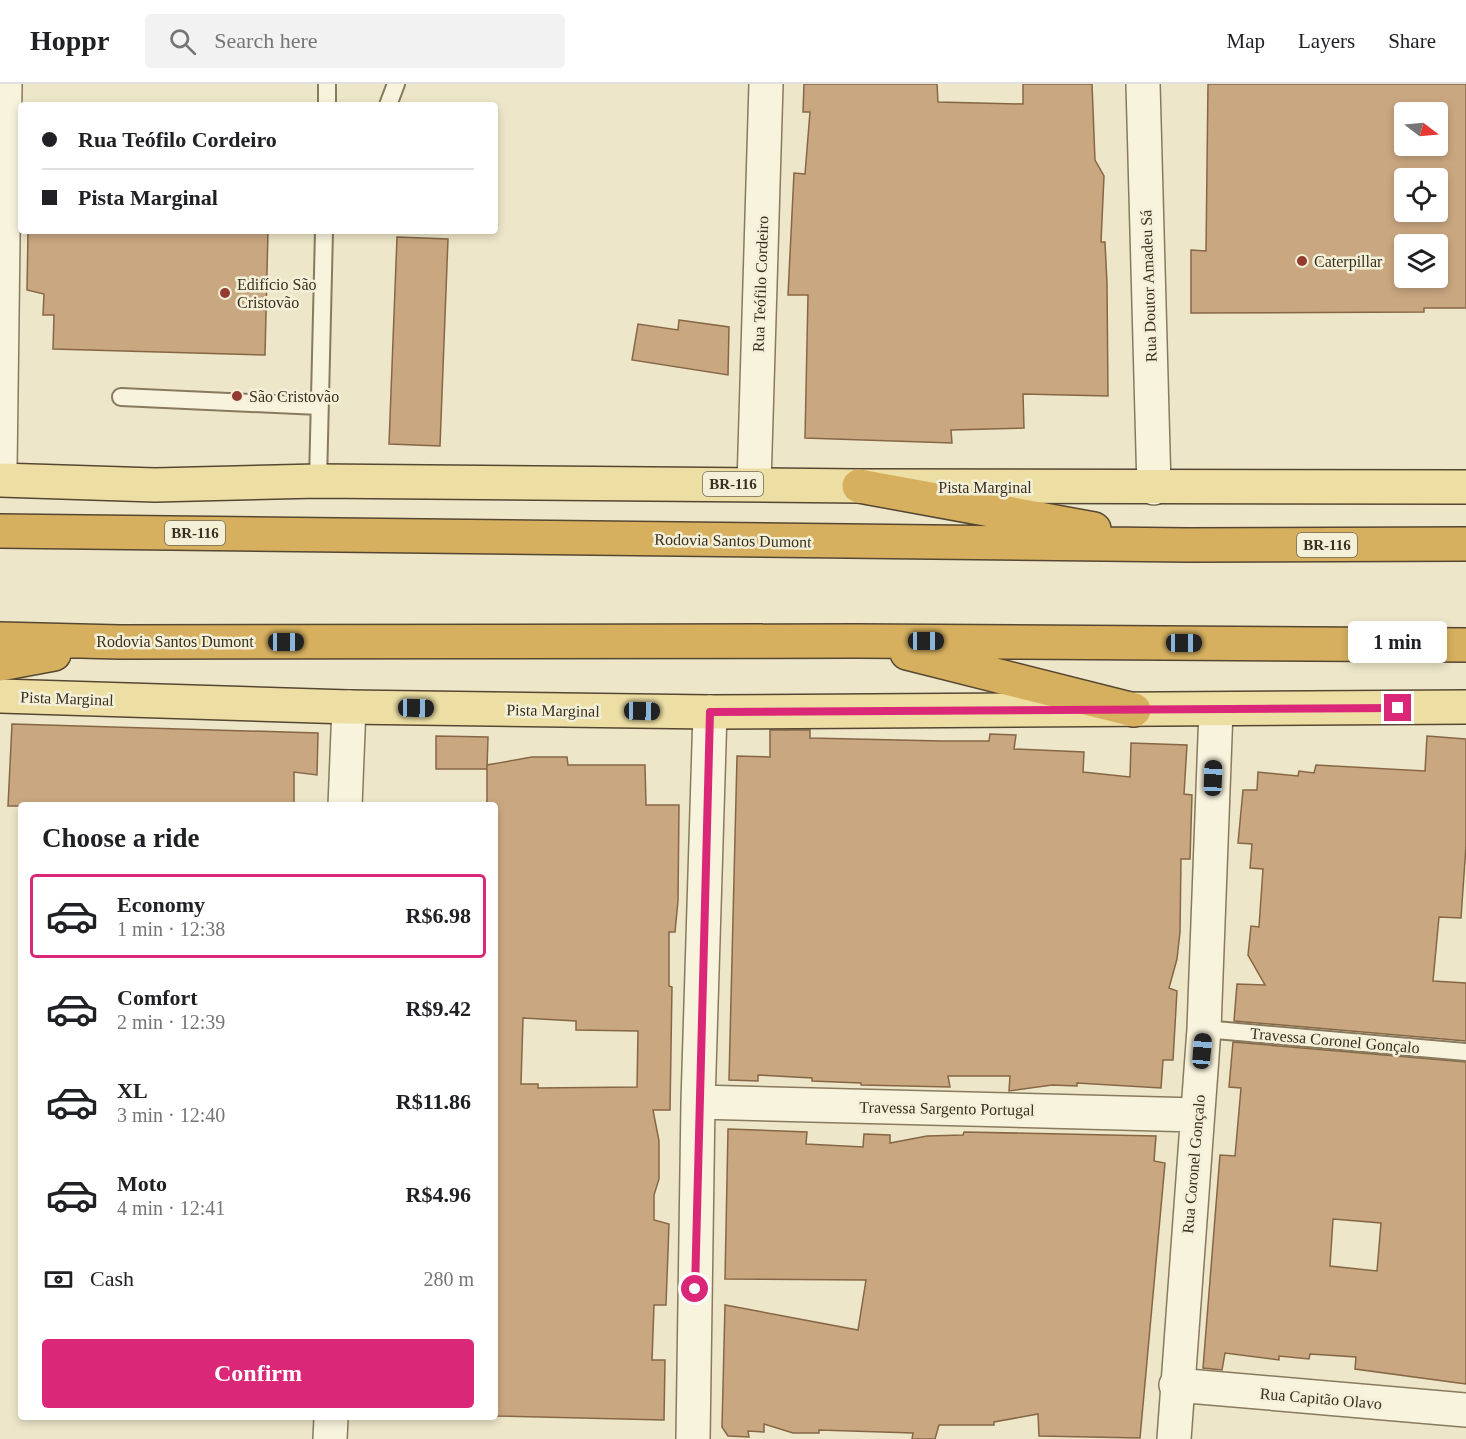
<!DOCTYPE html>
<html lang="en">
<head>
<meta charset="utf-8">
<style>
  :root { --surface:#fff; --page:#f2f2f2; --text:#202124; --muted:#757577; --line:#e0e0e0; --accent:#db2777 }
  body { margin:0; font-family:Georgia,serif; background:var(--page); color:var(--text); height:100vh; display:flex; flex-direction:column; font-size:22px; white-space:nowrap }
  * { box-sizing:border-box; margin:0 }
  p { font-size:20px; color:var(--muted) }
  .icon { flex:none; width:33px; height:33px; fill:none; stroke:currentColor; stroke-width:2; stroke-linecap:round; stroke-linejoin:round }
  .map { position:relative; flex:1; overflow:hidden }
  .drawer { position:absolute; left:18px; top:718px; width:480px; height:618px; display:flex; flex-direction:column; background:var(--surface); border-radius:6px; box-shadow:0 3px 9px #0003 }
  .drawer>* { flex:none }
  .top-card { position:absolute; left:18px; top:18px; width:480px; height:132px; border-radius:6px; box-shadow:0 3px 9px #0003; display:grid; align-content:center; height:132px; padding:0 24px; background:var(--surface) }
  .needle { width:39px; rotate:106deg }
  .buttons { position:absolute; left:1394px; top:18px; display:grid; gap:12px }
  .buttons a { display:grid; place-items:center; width:54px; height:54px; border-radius:6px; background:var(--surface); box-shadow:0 3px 9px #0003; font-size:30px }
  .end { position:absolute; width:27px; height:27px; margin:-14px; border:8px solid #db2777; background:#fff; box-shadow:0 0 0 3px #fff }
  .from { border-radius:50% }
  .bubble { position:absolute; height:42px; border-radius:6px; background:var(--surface); box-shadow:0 3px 9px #0003; font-size:20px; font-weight:600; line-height:42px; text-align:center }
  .car { position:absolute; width:18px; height:36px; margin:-18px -9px; border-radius:8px; box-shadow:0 0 4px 2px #0007; background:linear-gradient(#222 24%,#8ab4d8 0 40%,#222 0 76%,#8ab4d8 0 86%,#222 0) }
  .top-card b { display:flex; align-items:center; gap:21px; height:57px; font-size:22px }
  .top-card b+b { border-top:2px solid var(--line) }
  .top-card i { width:15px; height:15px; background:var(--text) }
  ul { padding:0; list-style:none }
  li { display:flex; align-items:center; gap:18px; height:84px; margin:0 12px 9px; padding:0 12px; border:3px solid transparent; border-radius:6px }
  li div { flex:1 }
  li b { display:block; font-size:22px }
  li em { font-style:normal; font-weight:600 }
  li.on { border-color:var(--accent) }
  li>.icon { width:54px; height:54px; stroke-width:1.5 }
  h2 { padding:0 24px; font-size:27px; line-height:72px }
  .pay { display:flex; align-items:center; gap:15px; height:66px; padding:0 24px; font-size:22px }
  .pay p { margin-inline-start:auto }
  .primary-button { display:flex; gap:12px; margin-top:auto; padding:12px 24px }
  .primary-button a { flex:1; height:69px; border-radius:6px; background:var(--accent); color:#fff; font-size:24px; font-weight:600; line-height:69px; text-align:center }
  header { display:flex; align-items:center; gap:36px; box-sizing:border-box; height:84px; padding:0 30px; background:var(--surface); border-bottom:2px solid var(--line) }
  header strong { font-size:28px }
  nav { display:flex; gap:33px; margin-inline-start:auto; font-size:21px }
  .search { width:420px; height:54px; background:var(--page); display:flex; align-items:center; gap:15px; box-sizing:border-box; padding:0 21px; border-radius:6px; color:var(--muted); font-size:22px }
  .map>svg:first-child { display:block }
</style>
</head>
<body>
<header>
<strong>Hoppr</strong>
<div class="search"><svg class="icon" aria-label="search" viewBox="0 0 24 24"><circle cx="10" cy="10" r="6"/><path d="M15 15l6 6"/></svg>Search here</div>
<nav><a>Map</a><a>Layers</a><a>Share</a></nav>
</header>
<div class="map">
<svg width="1466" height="1355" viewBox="0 0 1466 1355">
  <rect width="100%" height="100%" fill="#ede6c9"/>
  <path fill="#c9a781" stroke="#866745" stroke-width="1.5" fill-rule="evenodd" d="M 804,0 L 937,0 L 938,18 L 1023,20 L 1023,0 L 1092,0 L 1095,76 L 1104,92 L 1101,158 L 1105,158 L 1107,200 L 1108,312 L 1023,310 L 1024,344 L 951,346 L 952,359 L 805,354 L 808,211 L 788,211 L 794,89 L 805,90 L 810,28 L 803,28 Z
    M 1208,0 L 1466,0 L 1466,224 L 1424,224 L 1424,228 L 1191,229 L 1191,166 L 1206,167 ZM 1404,28 L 1437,28 L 1437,62 L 1404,62 ZM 1404,94 L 1437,94 L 1437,128 L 1404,128 ZM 1404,160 L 1437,160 L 1437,194 L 1404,194 Z
    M 28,147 L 268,147 L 265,271 L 53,265 L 54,231 L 43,231 L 44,210 L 27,206 Z
    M 397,153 L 448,155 L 440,362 L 389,360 Z
    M 679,236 L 729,243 L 728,291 L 632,276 L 638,240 L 678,246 Z
    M 12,640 L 318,649 L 317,691 L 294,688 L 294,722 L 8,722 Z
    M 770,646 L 810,646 L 810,654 L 942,657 L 989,657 L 990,650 L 1016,651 L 1014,665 L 1084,668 L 1083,688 L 1130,693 L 1131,659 L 1187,661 L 1184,710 L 1192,711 L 1190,775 L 1181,775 L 1180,848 L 1177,875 L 1169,904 L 1177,907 L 1173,976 L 1163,976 L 1161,1004 L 1077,999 L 1077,1002 L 1052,1001 L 1009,1007 L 1010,992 L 948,992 L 950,1003 L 861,1001 L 861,999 L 812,997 L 812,994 L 758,991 L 758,997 L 729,996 L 737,672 L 770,673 Z
    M 436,652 L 488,653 L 487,685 L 436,685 Z
    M 1427,652 L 1466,655 L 1466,762 L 1461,834 L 1439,833 L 1433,897 L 1466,899 L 1466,957 L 1234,937 L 1237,900 L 1265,901 L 1248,871 L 1251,842 L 1259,843 L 1263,785 L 1250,784 L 1252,760 L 1238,759 L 1243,706 L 1257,706 L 1258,688 L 1298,692 L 1299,687 L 1314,689 L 1316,681 L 1425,687 Z
    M 532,673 L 567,673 L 568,681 L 645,681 L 646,721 L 679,721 L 678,817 L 675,848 L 669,848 L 669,902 L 672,903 L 670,1026 L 653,1026 L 659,1057 L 659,1095 L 654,1111 L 654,1136 L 669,1140 L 666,1221 L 654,1221 L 652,1276 L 665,1276 L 664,1336 L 495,1332 L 495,722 L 487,722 L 487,681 ZM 523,934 L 576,937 L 576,946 L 638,947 L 637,1003 L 538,1004 L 538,1000 L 521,1000 Z
    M 1233,958 L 1466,978 L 1466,1300 L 1355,1285 L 1356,1273 L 1310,1270 L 1309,1275 L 1279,1272 L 1279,1276 L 1225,1269 L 1222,1286 L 1203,1284 L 1220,1071 L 1235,1072 L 1241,1004 L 1229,1003 ZM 1333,1135 L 1381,1139 L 1377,1187 L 1330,1182 Z
    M 728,1045 L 807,1048 L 806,1060 L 863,1063 L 864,1050 L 890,1051 L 890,1059 L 927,1052 L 963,1051 L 964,1048 L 1156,1052 L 1154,1077 L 1165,1079 L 1140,1354 L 1039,1352 L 1038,1330 L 994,1338 L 994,1341 L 939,1341 L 935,1355 L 912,1355 L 913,1349 L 819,1346 L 819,1349 L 793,1349 L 764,1340 L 764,1348 L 748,1347 L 749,1353 L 728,1352 L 722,1343 L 725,1221 L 858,1246 L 866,1196 L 725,1195 Z"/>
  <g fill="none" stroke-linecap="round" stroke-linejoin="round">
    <g stroke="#887a5e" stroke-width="20">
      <path id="lane" d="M 327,21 L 327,0
        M 388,21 L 396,0
        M 121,313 L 319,322
        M 318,397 L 324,147
        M 1204,945 L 1466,968"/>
    </g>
    <g stroke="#887a5e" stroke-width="36">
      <path id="street" d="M 1143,0 L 1154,404
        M 0,386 L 5,0
        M 754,400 L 766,0
        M 345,722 L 349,623
        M 698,1018 L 1197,1031
        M 1176,1301 L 1466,1326
        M 330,1355 L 331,1334
        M 693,1355 L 698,1018 L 710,628
        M 1174,1355 L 1204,945 L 1216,626"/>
    </g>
    <g stroke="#564732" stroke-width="36">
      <path id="primary" d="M 0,396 L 155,401 L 318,397 L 859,402 L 1466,403
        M 0,612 L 349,623 L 710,628 L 1466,623"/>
    </g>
    <g stroke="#564732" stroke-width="36">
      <path id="highway" d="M 859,402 L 1094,445
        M 0,447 L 1188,461 L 1466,460
        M 0,555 L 120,558 L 856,557 L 1466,561
        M 907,569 L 1134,626
        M 0,580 L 54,570"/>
    </g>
    <use href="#lane" stroke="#f8f3dc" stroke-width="16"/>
    <use href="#street" stroke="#f8f3dc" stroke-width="33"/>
    <use href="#primary" stroke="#eddfa4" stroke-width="33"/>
    <use href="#highway" stroke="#d6b05f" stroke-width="33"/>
  </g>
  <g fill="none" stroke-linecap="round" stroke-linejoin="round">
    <path stroke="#db2777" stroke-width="8" d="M 695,1205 L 710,628 L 1398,624"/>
  </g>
  <g fill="#943c31" stroke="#f4f0d8" stroke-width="2">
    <circle cx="1302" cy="177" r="6"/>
    <circle cx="225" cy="209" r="6"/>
    <circle cx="237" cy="312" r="6"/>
  </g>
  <g text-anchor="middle" stroke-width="5" stroke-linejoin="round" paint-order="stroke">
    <g fill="#f4f0d8" stroke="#716a58" stroke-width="1.5">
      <rect x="703" y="388" width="60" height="24" rx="4.5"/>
      <rect x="165" y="437" width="60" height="24" rx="4.5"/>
      <rect x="1297" y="449" width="60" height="24" rx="4.5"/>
    </g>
    <g font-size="15" font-weight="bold" fill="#393021">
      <text x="733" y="405">BR-116</text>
      <text x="195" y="454">BR-116</text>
      <text x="1327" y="466">BR-116</text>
    </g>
    <g font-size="16" fill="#393021" stroke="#f4f0d8" text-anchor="start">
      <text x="1314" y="183">Caterpillar</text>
      <text x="237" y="206">Edifício São<tspan x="237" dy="18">Cristovão</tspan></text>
      <text x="249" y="318">São Cristovão</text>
    </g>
    <g font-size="16" fill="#393021" stroke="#f4f0d8">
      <text transform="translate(760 200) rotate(-88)" y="6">Rua Teófilo Cordeiro</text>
      <text transform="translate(1148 202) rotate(-92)" y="6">Rua Doutor Amadeu Sá</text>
      <text x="985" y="409">Pista Marginal</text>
      <text transform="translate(733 456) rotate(1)" y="6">Rodovia Santos Dumont</text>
      <text x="175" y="563">Rodovia Santos Dumont</text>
      <text transform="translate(67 614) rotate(2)" y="6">Pista Marginal</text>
      <text transform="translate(553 626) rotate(1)" y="6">Pista Marginal</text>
      <text transform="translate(1335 956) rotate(5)" y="6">Travessa Coronel Gonçalo</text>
      <text transform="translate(947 1024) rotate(1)" y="6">Travessa Sargento Portugal</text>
      <text transform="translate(1193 1080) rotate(-85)" y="6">Rua Coronel Gonçalo</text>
      <text transform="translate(1321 1314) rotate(5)" y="6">Rua Capitão Olavo</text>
    </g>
  </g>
</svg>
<div class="buttons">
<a><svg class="needle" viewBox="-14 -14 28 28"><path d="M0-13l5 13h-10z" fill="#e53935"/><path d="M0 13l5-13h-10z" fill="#757577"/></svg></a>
<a><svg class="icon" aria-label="locate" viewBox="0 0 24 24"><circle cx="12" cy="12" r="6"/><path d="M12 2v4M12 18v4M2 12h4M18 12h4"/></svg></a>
<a><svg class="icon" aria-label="layers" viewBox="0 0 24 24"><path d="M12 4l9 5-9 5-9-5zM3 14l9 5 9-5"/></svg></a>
</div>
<i class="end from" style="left:695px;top:1205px"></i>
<i class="end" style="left:1398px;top:624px"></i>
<div class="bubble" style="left:1348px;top:537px;width:99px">1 min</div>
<i class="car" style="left:926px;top:557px;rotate:90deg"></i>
<i class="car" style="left:286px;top:558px;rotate:90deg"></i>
<i class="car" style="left:1184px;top:559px;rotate:90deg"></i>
<i class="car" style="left:416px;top:624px;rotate:91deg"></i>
<i class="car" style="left:642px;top:627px;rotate:91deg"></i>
<i class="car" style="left:1213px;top:694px;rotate:2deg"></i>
<i class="car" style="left:1202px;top:967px;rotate:5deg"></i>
<div class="top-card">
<b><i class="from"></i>Rua Teófilo Cordeiro</b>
<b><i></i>Pista Marginal</b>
</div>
<section class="drawer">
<h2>Choose a ride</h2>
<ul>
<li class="on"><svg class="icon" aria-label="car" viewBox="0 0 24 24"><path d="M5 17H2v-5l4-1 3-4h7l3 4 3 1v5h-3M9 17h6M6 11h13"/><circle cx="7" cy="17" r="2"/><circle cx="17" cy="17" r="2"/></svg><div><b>Economy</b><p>1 min · 12:38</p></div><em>R$6.98</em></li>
<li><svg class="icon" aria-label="car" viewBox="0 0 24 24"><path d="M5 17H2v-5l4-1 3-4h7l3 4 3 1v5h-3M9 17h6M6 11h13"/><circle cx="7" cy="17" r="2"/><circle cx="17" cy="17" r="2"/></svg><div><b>Comfort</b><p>2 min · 12:39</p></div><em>R$9.42</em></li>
<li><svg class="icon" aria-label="car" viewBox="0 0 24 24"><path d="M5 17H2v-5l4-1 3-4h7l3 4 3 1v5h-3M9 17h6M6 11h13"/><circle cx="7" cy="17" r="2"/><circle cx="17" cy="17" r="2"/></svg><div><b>XL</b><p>3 min · 12:40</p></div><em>R$11.86</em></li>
<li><svg class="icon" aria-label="car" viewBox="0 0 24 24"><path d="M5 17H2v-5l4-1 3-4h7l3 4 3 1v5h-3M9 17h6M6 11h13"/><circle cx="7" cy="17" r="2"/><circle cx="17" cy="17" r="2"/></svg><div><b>Moto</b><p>4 min · 12:41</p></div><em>R$4.96</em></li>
</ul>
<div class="pay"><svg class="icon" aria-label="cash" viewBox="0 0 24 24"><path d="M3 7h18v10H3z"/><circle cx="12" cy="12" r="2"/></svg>Cash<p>280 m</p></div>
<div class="primary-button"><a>Confirm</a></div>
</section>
</div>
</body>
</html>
